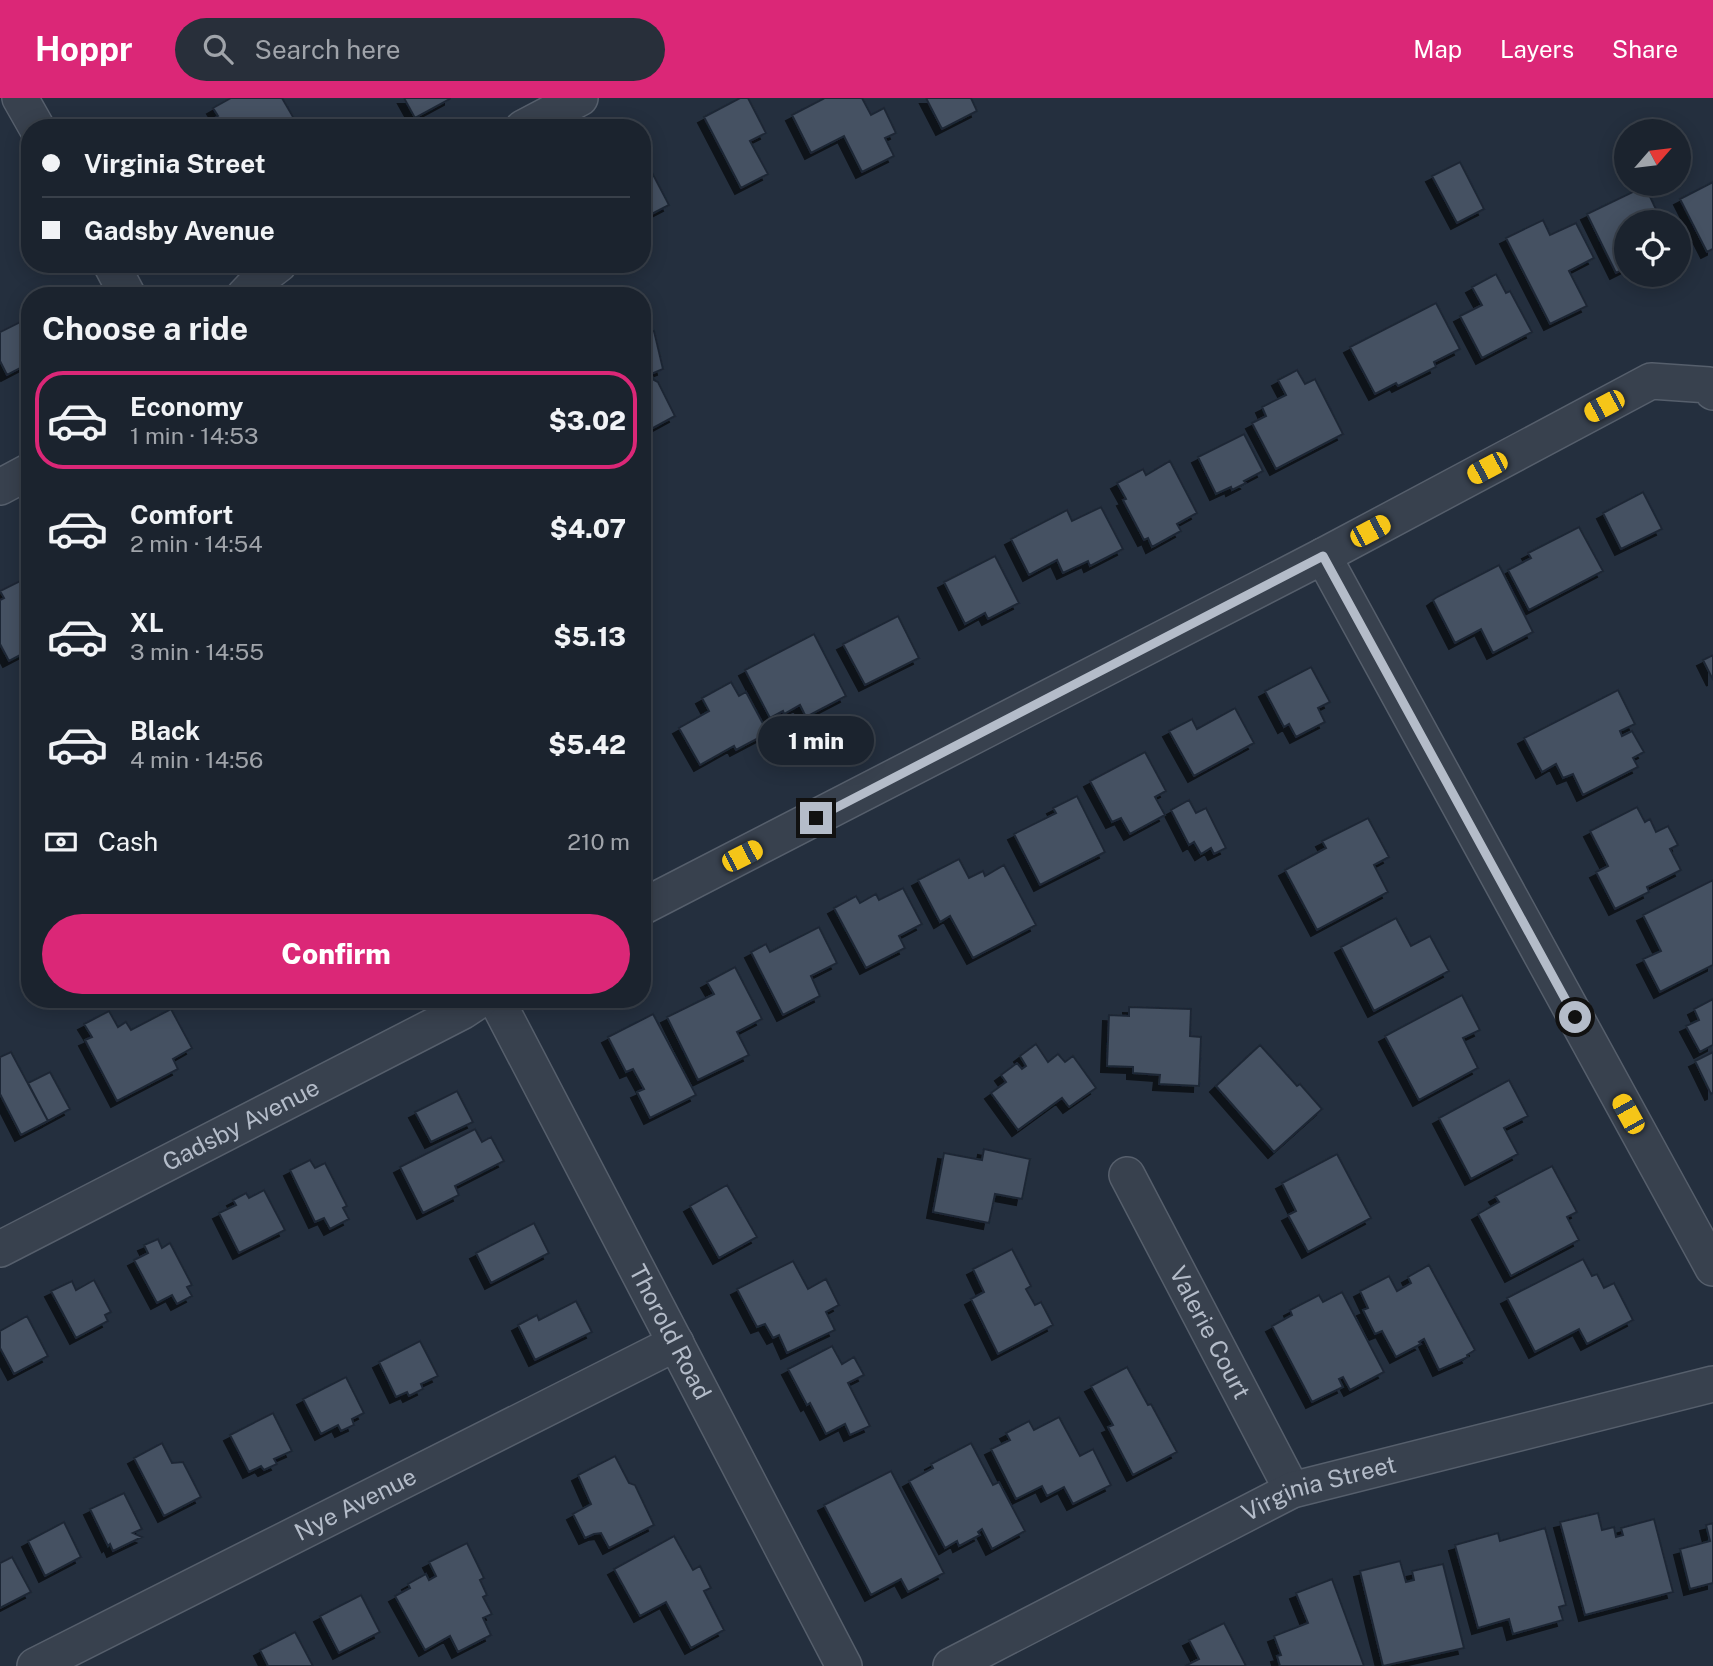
<!DOCTYPE html>
<html lang="en">
<head>
<meta charset="utf-8">
<style>
  :root { --surface:#1b232e; --page:#282f3a; --text:#f1f3f6; --muted:#a0a4aa; --line:#39404a; --accent:#db2777 }
  body { margin:0; font-family:"Public Sans",sans-serif; background:var(--page); color:var(--text); height:100vh; display:flex; flex-direction:column; font-size:26px; white-space:nowrap }
  * { box-sizing:border-box; margin:0 }
  p { font-size:23px; color:var(--muted) }
  .icon { flex:none; width:38px; height:38px; fill:none; stroke:currentColor; stroke-width:2; stroke-linecap:round; stroke-linejoin:round }
  .map { position:relative; flex:1; overflow:hidden }
  .sheet { position:absolute; left:21px; top:189px; width:630px; height:721px; display:flex; flex-direction:column; background:var(--surface); border-radius:28px; box-shadow:0 4px 18px #0003,0 0 0 2px var(--line) }
  .sheet>* { flex:none }
  .guide { position:absolute; left:21px; top:21px; width:630px; height:154px; border-radius:28px; box-shadow:0 4px 18px #0003,0 0 0 2px var(--line); display:grid; align-content:center; height:154px; padding:0 21px; background:var(--surface) }
  .needle { width:46px; rotate:62deg }
  .fabs { position:absolute; left:1614px; top:21px; display:grid; gap:14px }
  .fabs a { display:grid; place-items:center; width:77px; height:77px; border-radius:50%; background:var(--surface); box-shadow:0 4px 18px #0003,0 0 0 2px var(--line); font-size:35px }
  .end { position:absolute; width:32px; height:32px; margin:-16px; border:9px solid #b4bcc9; background:#111; box-shadow:0 0 0 4px #111 }
  .from { border-radius:50% }
  .bubble { position:absolute; height:49px; border-radius:24px; background:var(--surface); box-shadow:0 4px 18px #0003,0 0 0 2px var(--line); font-size:23px; font-weight:800; line-height:49px; text-align:center }
  .car { position:absolute; width:21px; height:42px; margin:-21px -10px; border-radius:9px; box-shadow:0 0 5px 2px #0007; background:linear-gradient(#f5c518 24%,#345 0 40%,#f5c518 0 76%,#345 0 86%,#f5c518 0) }
  .guide b { display:flex; align-items:center; gap:24px; height:66px; font-size:26px }
  .guide b+b { border-top:2px solid var(--line) }
  .guide i { width:18px; height:18px; background:var(--text) }
  ul { padding:0; list-style:none }
  li { display:flex; align-items:center; gap:21px; height:98px; margin:0 14px 10px; padding:0 7px; border:4px solid transparent; border-radius:28px }
  li div { flex:1 }
  li b { display:block; font-size:26px }
  li em { font-style:normal; font-weight:800 }
  li.selected { border-color:var(--accent) }
  li>.icon { width:63px; height:63px; stroke-width:1.5 }
  h2 { padding:0 21px; font-size:32px; line-height:84px }
  .pay { display:flex; align-items:center; gap:18px; height:77px; padding:0 21px; font-size:26px }
  .pay p { margin-inline-start:auto }
  .button { display:flex; gap:14px; margin-top:auto; padding:14px 21px }
  .button a { flex:1; height:80px; border-radius:42px; background:var(--accent); color:#fff; font-size:28px; font-weight:800; line-height:80px; text-align:center }
  header { display:flex; align-items:center; gap:42px; box-sizing:border-box; height:98px; padding:0 35px; background:var(--accent); color:#fff }
  header strong { font-size:33px }
  nav { display:flex; gap:38px; margin-inline-start:auto; font-size:24px }
  .search { width:490px; height:63px; background:var(--page); display:flex; align-items:center; gap:18px; box-sizing:border-box; padding:0 24px; border-radius:38px; color:var(--muted); font-size:26px }
  .map>svg:first-child { display:block }
</style>
</head>
<body>
<header>
<strong>Hoppr</strong>
<div class="search"><svg class="icon" aria-label="search" viewBox="0 0 24 24"><circle cx="10" cy="10" r="6"/><path d="M15 15l6 6"/></svg>Search here</div>
<nav><a>Map</a><a>Layers</a><a>Share</a></nav>
</header>
<div class="map">
<svg width="1713" height="1568" viewBox="0 0 1713 1568">
  <defs>
    <filter id="shadow"><feDropShadow dx="-6" dy="6" stdDeviation="0" flood-color="#0009"/></filter>
  </defs>
  <rect width="100%" height="100%" fill="#242f3e"/>
  <path fill="#455162" stroke="#1f2835" stroke-width="2" filter="url(#shadow)" d="M 231,0 L 282,0 L 296,24 L 285,30 L 198,30 L 218,18 L 213,10 Z
    M 404,0 L 450,0 L 450,1 L 415,20 Z
    M 740,0 L 748,0 L 766,35 L 750,43 L 768,76 L 741,90 L 704,19 Z
    M 822,0 L 862,0 L 871,17 L 884,10 L 896,35 L 885,40 L 894,58 L 862,74 L 844,38 L 811,55 L 792,17 L 823,1 Z
    M 926,0 L 971,0 L 977,13 L 942,31 Z
    M 1460,64 L 1484,111 L 1457,125 L 1432,78 Z
    M 647,65 L 669,107 L 642,121 L 642,67 Z
    M 1713,84 L 1713,151 L 1707,154 L 1680,101 Z
    M 1645,88 L 1662,124 L 1626,124 L 1626,170 L 1616,175 L 1587,116 Z
    M 1543,122 L 1550,137 L 1576,125 L 1594,160 L 1569,173 L 1587,208 L 1550,226 L 1506,140 Z
    M 1496,176 L 1506,195 L 1510,193 L 1532,234 L 1482,260 L 1460,218 L 1482,207 L 1472,189 Z
    M 1436,205 L 1460,251 L 1434,264 L 1436,269 L 1398,288 L 1396,285 L 1375,296 L 1350,249 Z
    M 30,219 L 30,265 L 7,277 L 0,263 L 0,234 Z
    M 654,233 L 663,271 L 651,276 L 654,282 L 658,284 L 675,318 L 642,336 L 642,236 Z
    M 1297,272 L 1305,286 L 1315,281 L 1343,336 L 1276,371 L 1252,325 L 1266,318 L 1262,309 L 1286,297 L 1278,282 Z
    M 1244,336 L 1263,373 L 1244,383 L 1246,385 L 1232,392 L 1231,389 L 1216,396 L 1198,359 Z
    M 1170,363 L 1197,415 L 1177,426 L 1181,433 L 1152,449 L 1148,440 L 1144,442 L 1123,402 L 1126,401 L 1117,385 L 1143,371 L 1146,377 Z
    M 1643,394 L 1662,431 L 1621,451 L 1603,415 Z
    M 1101,409 L 1123,451 L 1090,468 L 1088,463 L 1063,475 L 1057,462 L 1029,477 L 1011,441 L 1067,412 L 1072,423 Z
    M 1579,429 L 1603,473 L 1529,512 L 1508,472 L 1531,460 L 1528,455 Z
    M 995,458 L 1019,505 L 988,521 L 985,515 L 965,526 L 944,484 Z
    M 1499,467 L 1533,534 L 1493,555 L 1481,531 L 1455,545 L 1433,502 L 1437,499 Z
    M 22,482 L 30,497 L 30,542 L 22,546 L 26,554 L 9,563 L 0,546 L 0,502 L 4,500 L 0,493 Z
    M 898,518 L 919,560 L 865,587 L 843,546 Z
    M 814,536 L 846,598 L 806,619 L 800,607 L 784,616 L 783,613 L 770,620 L 745,572 Z
    M 1713,557 L 1713,582 L 1703,562 Z
    M 1311,569 L 1330,604 L 1318,610 L 1325,624 L 1296,639 L 1289,626 L 1284,629 L 1265,593 Z
    M 731,584 L 739,598 L 746,594 L 768,635 L 736,652 L 734,648 L 700,667 L 679,630 L 709,613 L 702,600 Z
    M 1618,592 L 1635,626 L 1620,633 L 1622,638 L 1632,633 L 1644,654 L 1633,660 L 1638,669 L 1583,697 L 1573,676 L 1563,680 L 1556,666 L 1542,674 L 1524,640 Z
    M 1235,610 L 1254,645 L 1194,678 L 1169,633 L 1192,621 L 1197,631 Z
    M 1145,654 L 1166,693 L 1155,699 L 1165,717 L 1130,736 L 1121,720 L 1112,724 L 1090,683 Z
    M 1077,698 L 1105,754 L 1040,787 L 1014,736 L 1056,715 L 1053,710 Z
    M 1189,702 L 1196,715 L 1206,710 L 1226,750 L 1214,756 L 1211,750 L 1201,756 L 1194,744 L 1189,747 L 1171,712 Z
    M 1637,709 L 1645,724 L 1650,721 L 1656,734 L 1668,728 L 1678,747 L 1670,751 L 1681,772 L 1647,789 L 1649,794 L 1615,811 L 1596,774 L 1608,768 L 1590,733 Z
    M 1368,720 L 1389,759 L 1374,767 L 1388,794 L 1317,832 L 1285,772 L 1326,750 L 1322,743 Z
    M 959,761 L 969,780 L 983,773 L 985,778 L 1004,767 L 1036,827 L 973,860 L 950,818 L 940,824 L 918,782 Z
    M 1713,782 L 1713,867 L 1660,894 L 1643,861 L 1661,853 L 1643,817 Z
    M 903,790 L 922,826 L 899,838 L 905,850 L 866,870 L 834,810 L 856,798 L 860,805 L 876,796 L 879,802 Z
    M 1396,820 L 1411,848 L 1430,838 L 1449,873 L 1374,913 L 1341,849 Z
    M 819,829 L 837,865 L 811,878 L 820,898 L 783,917 L 751,854 L 766,846 L 770,854 Z
    M 735,869 L 762,921 L 737,934 L 749,957 L 698,982 L 667,919 L 714,896 L 707,884 Z
    M 1462,897 L 1480,932 L 1463,940 L 1478,970 L 1419,1002 L 1385,938 Z
    M 1713,901 L 1713,947 L 1700,954 L 1686,928 L 1699,922 L 1694,911 Z
    M 1129,909 L 1191,911 L 1190,938 L 1201,939 L 1199,988 L 1159,986 L 1160,977 L 1133,975 L 1133,969 L 1107,968 L 1109,917 L 1129,918 Z
    M 171,911 L 192,950 L 173,961 L 178,971 L 117,1003 L 85,942 L 92,939 L 84,926 L 109,913 L 118,929 L 126,924 L 131,932 Z
    M 653,916 L 696,997 L 650,1020 L 637,994 L 644,991 L 633,971 L 626,974 L 608,939 Z
    M 1036,946 L 1048,964 L 1058,956 L 1065,964 L 1073,958 L 1096,990 L 1069,1009 L 1062,1000 L 1018,1032 L 991,995 L 1006,984 L 1001,977 L 1017,965 L 1022,971 L 1026,968 L 1020,958 Z
    M 1260,947 L 1297,988 L 1300,986 L 1322,1011 L 1274,1054 L 1216,988 Z
    M 11,954 L 48,1023 L 21,1037 L 0,996 L 0,959 Z
    M 1713,954 L 1713,995 L 1711,996 L 1695,963 Z
    M 50,974 L 70,1011 L 48,1023 L 28,985 Z
    M 1509,982 L 1528,1018 L 1504,1030 L 1518,1056 L 1471,1081 L 1439,1020 Z
    M 457,993 L 473,1024 L 431,1044 L 415,1014 Z
    M 475,1031 L 482,1044 L 491,1039 L 504,1063 L 455,1088 L 459,1097 L 423,1115 L 400,1069 Z
    M 984,1051 L 1030,1061 L 1022,1101 L 995,1096 L 989,1125 L 933,1114 L 944,1055 L 982,1062 Z
    M 1337,1056 L 1371,1120 L 1308,1154 L 1288,1117 L 1296,1113 L 1282,1085 Z
    M 310,1062 L 315,1070 L 325,1065 L 347,1108 L 343,1110 L 349,1121 L 330,1131 L 324,1120 L 315,1124 L 290,1072 Z
    M 1552,1068 L 1577,1114 L 1567,1119 L 1579,1142 L 1511,1178 L 1478,1116 L 1499,1104 L 1495,1098 Z
    M 727,1087 L 757,1139 L 719,1160 L 690,1108 Z
    M 264,1092 L 285,1132 L 239,1155 L 219,1115 L 236,1107 L 233,1102 L 246,1095 L 249,1100 Z
    M 534,1125 L 549,1155 L 491,1185 L 476,1155 Z
    M 158,1141 L 162,1150 L 170,1145 L 192,1187 L 187,1189 L 192,1198 L 177,1206 L 172,1197 L 157,1205 L 134,1162 L 148,1155 L 144,1147 Z
    M 1012,1151 L 1031,1188 L 1026,1191 L 1035,1207 L 1041,1204 L 1053,1227 L 998,1256 L 971,1201 L 984,1194 L 973,1171 Z
    M 1583,1161 L 1592,1178 L 1597,1176 L 1604,1190 L 1614,1185 L 1633,1222 L 1587,1246 L 1579,1231 L 1535,1254 L 1507,1200 Z
    M 793,1163 L 808,1191 L 826,1181 L 839,1207 L 826,1214 L 835,1232 L 787,1255 L 779,1237 L 773,1240 L 765,1226 L 757,1229 L 737,1191 Z
    M 1429,1167 L 1475,1252 L 1467,1257 L 1468,1259 L 1439,1272 L 1424,1241 L 1419,1244 L 1421,1246 L 1396,1259 L 1382,1233 L 1375,1236 L 1363,1212 L 1368,1210 L 1360,1193 L 1389,1178 L 1397,1193 L 1411,1185 L 1408,1179 Z
    M 94,1182 L 111,1214 L 105,1217 L 108,1223 L 76,1240 L 51,1193 L 72,1183 L 76,1192 Z
    M 1342,1194 L 1384,1274 L 1350,1292 L 1343,1279 L 1339,1281 L 1343,1289 L 1312,1304 L 1272,1228 L 1292,1217 L 1290,1212 L 1319,1197 L 1323,1204 Z
    M 576,1203 L 592,1234 L 535,1262 L 518,1227 L 537,1217 L 539,1222 Z
    M 27,1218 L 48,1258 L 14,1276 L 0,1250 L 0,1233 Z
    M 420,1243 L 438,1278 L 421,1286 L 423,1291 L 409,1298 L 407,1294 L 396,1299 L 379,1264 Z
    M 832,1248 L 842,1266 L 854,1259 L 864,1277 L 848,1285 L 870,1328 L 850,1337 L 845,1326 L 826,1336 L 810,1305 L 807,1307 L 788,1271 Z
    M 1127,1269 L 1148,1307 L 1151,1306 L 1177,1354 L 1133,1377 L 1108,1329 L 1113,1327 L 1091,1288 Z
    M 346,1279 L 364,1315 L 352,1321 L 354,1327 L 341,1333 L 338,1327 L 321,1336 L 303,1301 Z
    M 273,1315 L 292,1353 L 274,1361 L 277,1366 L 264,1372 L 261,1368 L 249,1374 L 230,1337 Z
    M 1059,1319 L 1080,1358 L 1093,1351 L 1111,1387 L 1073,1406 L 1064,1389 L 1047,1398 L 1042,1388 L 1016,1401 L 991,1351 L 1010,1342 L 1006,1335 L 1029,1323 L 1034,1332 Z
    M 162,1345 L 172,1365 L 183,1364 L 201,1399 L 164,1418 L 134,1360 Z
    M 971,1345 L 993,1387 L 999,1384 L 1025,1433 L 992,1451 L 982,1431 L 978,1434 L 980,1437 L 959,1448 L 957,1443 L 945,1450 L 909,1383 L 933,1370 L 931,1366 Z
    M 615,1358 L 629,1385 L 635,1387 L 654,1427 L 609,1450 L 601,1435 L 594,1436 L 585,1440 L 573,1416 L 591,1406 L 578,1377 Z
    M 891,1373 L 944,1475 L 908,1494 L 901,1481 L 871,1497 L 824,1407 Z
    M 124,1395 L 142,1431 L 133,1435 L 142,1439 L 113,1453 L 110,1446 L 108,1448 L 90,1411 Z
    M 1598,1415 L 1602,1432 L 1614,1429 L 1616,1439 L 1623,1437 L 1621,1430 L 1654,1421 L 1673,1494 L 1585,1517 L 1560,1424 Z
    M 64,1424 L 81,1459 L 45,1478 L 28,1443 Z
    M 1713,1425 L 1713,1485 L 1690,1491 L 1680,1451 L 1710,1443 L 1706,1427 Z
    M 1545,1430 L 1566,1507 L 1559,1509 L 1563,1522 L 1513,1536 L 1509,1521 L 1478,1530 L 1455,1447 L 1498,1435 L 1500,1443 Z
    M 674,1438 L 693,1472 L 700,1468 L 711,1490 L 704,1493 L 724,1532 L 691,1550 L 666,1504 L 640,1518 L 614,1471 Z
    M 467,1445 L 484,1480 L 480,1482 L 487,1497 L 483,1499 L 492,1516 L 483,1520 L 491,1537 L 458,1554 L 450,1538 L 425,1552 L 395,1498 L 410,1490 L 408,1486 L 426,1476 L 429,1482 L 436,1478 L 429,1464 Z
    M 12,1459 L 31,1494 L 0,1510 L 0,1465 Z
    M 1400,1463 L 1406,1484 L 1414,1482 L 1412,1473 L 1443,1466 L 1464,1550 L 1383,1568 L 1360,1473 Z
    M 1332,1481 L 1364,1568 L 1280,1568 L 1277,1558 L 1281,1557 L 1274,1538 L 1308,1525 L 1296,1495 Z
    M 361,1497 L 380,1534 L 339,1555 L 320,1518 Z
    M 1224,1525 L 1246,1568 L 1185,1568 L 1199,1561 L 1189,1542 Z
    M 295,1534 L 313,1568 L 268,1568 L 260,1552 Z"/>
  <g fill="none" stroke-linecap="round" stroke-linejoin="round">
    <g stroke="#565f6c" stroke-width="38">
      <g id="minor">
        <path d="M 20,0 L 37,30"/>
        <path d="M 523,30 L 580,0"/>
        <path d="M 111,166 L 128,198"/>
        <path d="M 244,198 L 262,179 L 279,166"/>
        <path d="M 0,389 L 30,373"/>
        <path d="M 1323,458 L 1713,1170"/>
        <path d="M 642,809 L 1323,458 L 1651,283 L 1709,287 L 1713,294"/>
        <path id="s1" d="M 496,901 L 844,1568"/>
        <path id="s2" d="M 1127,1077 L 1292,1392"/>
        <path id="s3" d="M 0,1151 L 463,913 L 481,901"/>
        <path id="s4" d="M 35,1568 L 676,1245"/>
        <path id="s5" d="M 951,1568 L 1292,1392 L 1713,1286"/>
      </g>
    </g>
    <use href="#minor" stroke="#38414e" stroke-width="35"/>
  </g>
  <g fill="none" stroke-linecap="round" stroke-linejoin="round">
    <path stroke="#b4bcc9" stroke-width="9" d="M 816,720 L 1323,458 L 1575,919"/>
  </g>
  <g text-anchor="middle" stroke-width="6" stroke-linejoin="round" paint-order="stroke">
    <g font-size="24" fill="#b4bcc9" stroke="#1d2633">
      <text dy="8" stroke="none"><textPath href="#s3" startOffset="271">Gadsby Avenue</textPath></text>
      <text dy="8" stroke="none"><textPath href="#s1" startOffset="376">Thorold Road</textPath></text>
      <text dy="8" stroke="none"><textPath href="#s2" startOffset="178">Valerie Court</textPath></text>
      <text dy="8" stroke="none"><textPath href="#s5" startOffset="410">Virginia Street</textPath></text>
      <text dy="8" stroke="none"><textPath href="#s4" startOffset="359">Nye Avenue</textPath></text>
    </g>
  </g>
</svg>
<div class="fabs">
<a><svg class="needle" viewBox="-14 -14 28 28"><path d="M0-13l5 13h-10z" fill="#e53935"/><path d="M0 13l5-13h-10z" fill="#a0a4aa"/></svg></a>
<a><svg class="icon" aria-label="locate" viewBox="0 0 24 24"><circle cx="12" cy="12" r="6"/><path d="M12 2v4M12 18v4M2 12h4M18 12h4"/></svg></a>
</div>
<i class="end from" style="left:1575px;top:919px"></i>
<i class="end" style="left:816px;top:720px"></i>
<div class="bubble" style="left:758px;top:618px;width:116px">1 min</div>
<i class="car" style="left:1604px;top:308px;rotate:242deg"></i>
<i class="car" style="left:1487px;top:370px;rotate:242deg"></i>
<i class="car" style="left:1370px;top:433px;rotate:62deg"></i>
<i class="car" style="left:742px;top:758px;rotate:63deg"></i>
<i class="car" style="left:1628px;top:1016px;rotate:331deg"></i>
<div class="guide">
<b><i class="from"></i>Virginia Street</b>
<b><i></i>Gadsby Avenue</b>
</div>
<section class="sheet">
<h2>Choose a ride</h2>
<ul>
<li class="selected"><svg class="icon" aria-label="car" viewBox="0 0 24 24"><path d="M5 17H2v-5l4-1 3-4h7l3 4 3 1v5h-3M9 17h6M6 11h13"/><circle cx="7" cy="17" r="2"/><circle cx="17" cy="17" r="2"/></svg><div><b>Economy</b><p>1 min · 14:53</p></div><em>$3.02</em></li>
<li><svg class="icon" aria-label="car" viewBox="0 0 24 24"><path d="M5 17H2v-5l4-1 3-4h7l3 4 3 1v5h-3M9 17h6M6 11h13"/><circle cx="7" cy="17" r="2"/><circle cx="17" cy="17" r="2"/></svg><div><b>Comfort</b><p>2 min · 14:54</p></div><em>$4.07</em></li>
<li><svg class="icon" aria-label="car" viewBox="0 0 24 24"><path d="M5 17H2v-5l4-1 3-4h7l3 4 3 1v5h-3M9 17h6M6 11h13"/><circle cx="7" cy="17" r="2"/><circle cx="17" cy="17" r="2"/></svg><div><b>XL</b><p>3 min · 14:55</p></div><em>$5.13</em></li>
<li><svg class="icon" aria-label="car" viewBox="0 0 24 24"><path d="M5 17H2v-5l4-1 3-4h7l3 4 3 1v5h-3M9 17h6M6 11h13"/><circle cx="7" cy="17" r="2"/><circle cx="17" cy="17" r="2"/></svg><div><b>Black</b><p>4 min · 14:56</p></div><em>$5.42</em></li>
</ul>
<div class="pay"><svg class="icon" aria-label="cash" viewBox="0 0 24 24"><path d="M3 7h18v10H3z"/><circle cx="12" cy="12" r="2"/></svg>Cash<p>210 m</p></div>
<div class="button"><a>Confirm</a></div>
</section>
</div>
</body>
</html>
